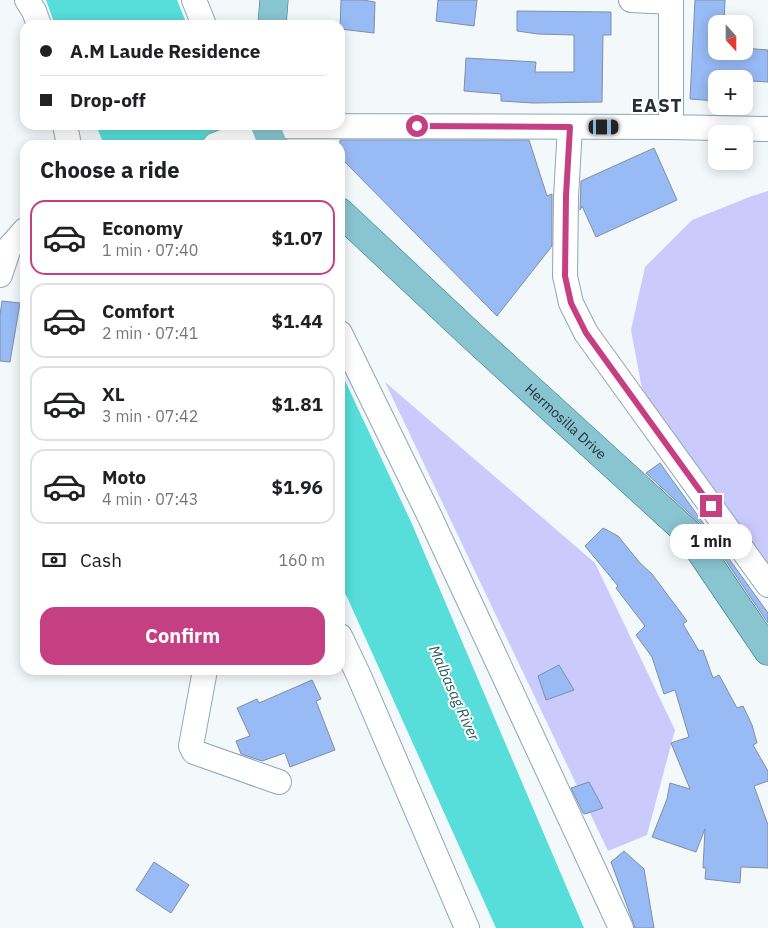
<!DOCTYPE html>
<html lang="en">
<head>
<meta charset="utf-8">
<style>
  :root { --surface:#fff; --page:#f6f6f6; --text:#202124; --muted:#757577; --line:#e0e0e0; --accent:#c54083 }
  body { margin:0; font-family:"IBM Plex Sans",sans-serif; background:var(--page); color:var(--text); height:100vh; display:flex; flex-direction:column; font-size:19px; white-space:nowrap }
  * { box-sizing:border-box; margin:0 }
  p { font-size:16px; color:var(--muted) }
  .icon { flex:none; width:28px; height:28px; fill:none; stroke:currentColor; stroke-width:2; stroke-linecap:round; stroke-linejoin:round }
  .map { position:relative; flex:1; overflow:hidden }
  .side { position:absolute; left:20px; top:140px; width:325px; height:535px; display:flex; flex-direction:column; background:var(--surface); border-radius:15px; box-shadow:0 2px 12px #0003 }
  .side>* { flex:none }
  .banner { position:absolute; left:20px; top:20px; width:325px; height:110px; border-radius:15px; box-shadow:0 2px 12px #0003; display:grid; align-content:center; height:110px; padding:0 20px; background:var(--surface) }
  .needle { width:32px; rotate:159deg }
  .controls { position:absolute; left:708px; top:15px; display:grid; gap:10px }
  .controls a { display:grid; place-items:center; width:45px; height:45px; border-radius:10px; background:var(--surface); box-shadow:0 2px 12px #0003; font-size:25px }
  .end { position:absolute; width:22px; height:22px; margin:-11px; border:6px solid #c54083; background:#fff; box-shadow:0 0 0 2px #fff }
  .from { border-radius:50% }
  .bubble { position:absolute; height:35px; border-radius:15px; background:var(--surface); box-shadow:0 2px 12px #0003; font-size:16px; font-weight:800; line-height:35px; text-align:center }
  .car { position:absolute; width:15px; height:30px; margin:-15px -8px; border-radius:6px; box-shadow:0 0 4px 1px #0007; background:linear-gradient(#222 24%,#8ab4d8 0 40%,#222 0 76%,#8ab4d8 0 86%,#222 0) }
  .banner b { display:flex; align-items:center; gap:18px; height:48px; font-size:19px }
  .banner b+b { border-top:1px solid var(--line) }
  .banner i { width:12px; height:12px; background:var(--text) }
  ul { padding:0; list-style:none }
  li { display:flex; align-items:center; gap:15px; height:75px; margin:0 10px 8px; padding:0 10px; border:2px solid var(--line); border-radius:15px }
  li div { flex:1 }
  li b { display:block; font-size:19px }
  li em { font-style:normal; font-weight:800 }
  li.on { border-color:var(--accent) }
  li>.icon { width:45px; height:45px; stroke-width:1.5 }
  h2 { padding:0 20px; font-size:22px; line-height:60px }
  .pay { display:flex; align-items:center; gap:12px; height:55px; padding:0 20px; font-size:19px }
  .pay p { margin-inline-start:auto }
  .button { display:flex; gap:10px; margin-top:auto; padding:10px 20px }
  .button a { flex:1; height:58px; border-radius:15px; background:var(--accent); color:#fff; font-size:20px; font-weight:800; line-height:58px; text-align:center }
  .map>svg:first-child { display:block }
</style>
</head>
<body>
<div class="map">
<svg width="768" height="928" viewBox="0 0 768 928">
  <rect width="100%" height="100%" fill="#f3f8fb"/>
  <path fill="#cacbfc" d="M 768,191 L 768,576 L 676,450 L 642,389 L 631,330 L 645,267 L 692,220 L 752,196 Z
    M 385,382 L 595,563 L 675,730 L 647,835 L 608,851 Z"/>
  <path fill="#57ddda" d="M 46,0 L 177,0 L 187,25 L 55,25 Z
    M 96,125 L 229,125 L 238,145 L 104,145 Z
    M 340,370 L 412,524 L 584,928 L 496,928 L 347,597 L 340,586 Z"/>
  <path fill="#98baf5" stroke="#828ea4" d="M 341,0 L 363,0 L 375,2 L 374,33 L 340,29 Z
    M 438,0 L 477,0 L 474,26 L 436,21 Z
    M 695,0 L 725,0 L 724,24 L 716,24 L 716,51 L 744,51 L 744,48 L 768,50 L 768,82 L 751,81 L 749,98 L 744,98 L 744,79 L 716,79 L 716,101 L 690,99 Z
    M 517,11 L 611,12 L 611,35 L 603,35 L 602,102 L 533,103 L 501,101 L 501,94 L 464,91 L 466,58 L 536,62 L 535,72 L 574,72 L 574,35 L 538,34 L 517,31 Z
    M 340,140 L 529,140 L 547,196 L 552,194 L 552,246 L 497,316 L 340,157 Z
    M 654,148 L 677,200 L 596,237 L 582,206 L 580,210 L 581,181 Z
    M 2,301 L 20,303 L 10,362 L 0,361 L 0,315 Z
    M 660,463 L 768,613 L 768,623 L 701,524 L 646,473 Z
    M 603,528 L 618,536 L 640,563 L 652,574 L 687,621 L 683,624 L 699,651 L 703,650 L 713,678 L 719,675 L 737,708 L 743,706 L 752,725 L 757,743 L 753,745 L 768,771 L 768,781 L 754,786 L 768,825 L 768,868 L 741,867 L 740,883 L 705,879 L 706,868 L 703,868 L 705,829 L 696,852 L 652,837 L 667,799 L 670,783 L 690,789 L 671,743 L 689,737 L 675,690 L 664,694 L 652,657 L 636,635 L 645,626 L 616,588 L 618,586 L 585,546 Z
    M 559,665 L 574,690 L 546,700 L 538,676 Z
    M 312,680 L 321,699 L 316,701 L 335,750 L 290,767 L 285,753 L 262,761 L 241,754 L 236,741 L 250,736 L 237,708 L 257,699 L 259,703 Z
    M 589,782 L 603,808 L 585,814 L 583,813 L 571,788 Z
    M 624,851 L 644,869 L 654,928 L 635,928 L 633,922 L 611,862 Z
    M 154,862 L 189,885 L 171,913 L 136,890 Z"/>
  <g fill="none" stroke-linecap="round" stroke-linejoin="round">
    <g stroke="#8ea6b6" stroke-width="26">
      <path id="minor" d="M 27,0 L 34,11 L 39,25
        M 194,0 L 204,25
        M 631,0 L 671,2
        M 65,125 L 69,145
        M 570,127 L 566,197 L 565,276 L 571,303 L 586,333 L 768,585
        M 671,127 L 671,0
        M 215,145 L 265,126 L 671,127 L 768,129
        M 0,275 L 9,248 L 25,230
        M 340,333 L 430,517 L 485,635 L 621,928
        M 340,636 L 359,676 L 467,928
        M 205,670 L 191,746 L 194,752 L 279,782"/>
    </g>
    <g stroke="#337687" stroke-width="29">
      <g id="major">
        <path d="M 272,25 L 274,0"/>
        <path d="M 265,125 L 273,145"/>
        <path id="s1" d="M 340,212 L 471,335 L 688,533 L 768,651"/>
      </g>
    </g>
    <use href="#minor" stroke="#fff" stroke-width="24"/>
    <use href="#major" stroke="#89c4d1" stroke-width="28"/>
  </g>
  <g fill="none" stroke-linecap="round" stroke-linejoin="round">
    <path stroke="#c54083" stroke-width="6" d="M 417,126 L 570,127 L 566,196 L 565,276 L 571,303 L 586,333 L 711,506"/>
  </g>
  <g text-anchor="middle" stroke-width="4" stroke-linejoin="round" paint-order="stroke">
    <g font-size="14" fill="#263036" stroke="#fff">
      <text dy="5" stroke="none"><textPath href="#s1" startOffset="308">Hermosilla Drive</textPath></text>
    </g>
    <g font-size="15" font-style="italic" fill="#255d5c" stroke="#fff">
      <text transform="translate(454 693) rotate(66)" y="5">Malbasag River</text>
    </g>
    <g font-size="19" font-weight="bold" letter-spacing="1" fill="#263036" stroke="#fff">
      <text x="657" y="112">EAST</text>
    </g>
  </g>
</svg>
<div class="controls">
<a><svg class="needle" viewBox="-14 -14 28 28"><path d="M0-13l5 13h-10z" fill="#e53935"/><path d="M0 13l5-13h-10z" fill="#757577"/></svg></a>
<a>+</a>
<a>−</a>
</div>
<i class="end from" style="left:417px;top:126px"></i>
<i class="end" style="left:711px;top:506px"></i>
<div class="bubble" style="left:670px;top:524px;width:82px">1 min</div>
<i class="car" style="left:604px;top:127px;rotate:90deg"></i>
<div class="banner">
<b><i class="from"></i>A.M Laude Residence</b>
<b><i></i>Drop-off</b>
</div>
<section class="side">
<h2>Choose a ride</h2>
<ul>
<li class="on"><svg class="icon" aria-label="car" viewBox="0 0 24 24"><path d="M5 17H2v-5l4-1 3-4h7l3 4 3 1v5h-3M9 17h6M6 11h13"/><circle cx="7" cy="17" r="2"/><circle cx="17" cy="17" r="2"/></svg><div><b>Economy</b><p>1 min · 07:40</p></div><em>$1.07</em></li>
<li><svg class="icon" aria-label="car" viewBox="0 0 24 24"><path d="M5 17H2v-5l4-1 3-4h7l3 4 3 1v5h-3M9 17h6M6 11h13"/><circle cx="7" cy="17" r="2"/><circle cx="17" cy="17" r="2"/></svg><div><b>Comfort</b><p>2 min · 07:41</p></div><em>$1.44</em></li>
<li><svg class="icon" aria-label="car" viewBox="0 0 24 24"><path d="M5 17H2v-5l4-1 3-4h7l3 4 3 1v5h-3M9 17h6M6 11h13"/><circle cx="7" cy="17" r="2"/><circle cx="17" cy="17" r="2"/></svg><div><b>XL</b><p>3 min · 07:42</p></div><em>$1.81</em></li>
<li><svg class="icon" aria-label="car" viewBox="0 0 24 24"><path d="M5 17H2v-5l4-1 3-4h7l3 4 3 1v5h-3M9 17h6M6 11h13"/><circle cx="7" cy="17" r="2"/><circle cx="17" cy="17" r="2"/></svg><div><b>Moto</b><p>4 min · 07:43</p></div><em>$1.96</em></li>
</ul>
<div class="pay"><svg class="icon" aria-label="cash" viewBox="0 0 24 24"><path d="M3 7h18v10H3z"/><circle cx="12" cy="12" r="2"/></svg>Cash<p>160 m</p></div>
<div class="button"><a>Confirm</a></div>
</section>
</div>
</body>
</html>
